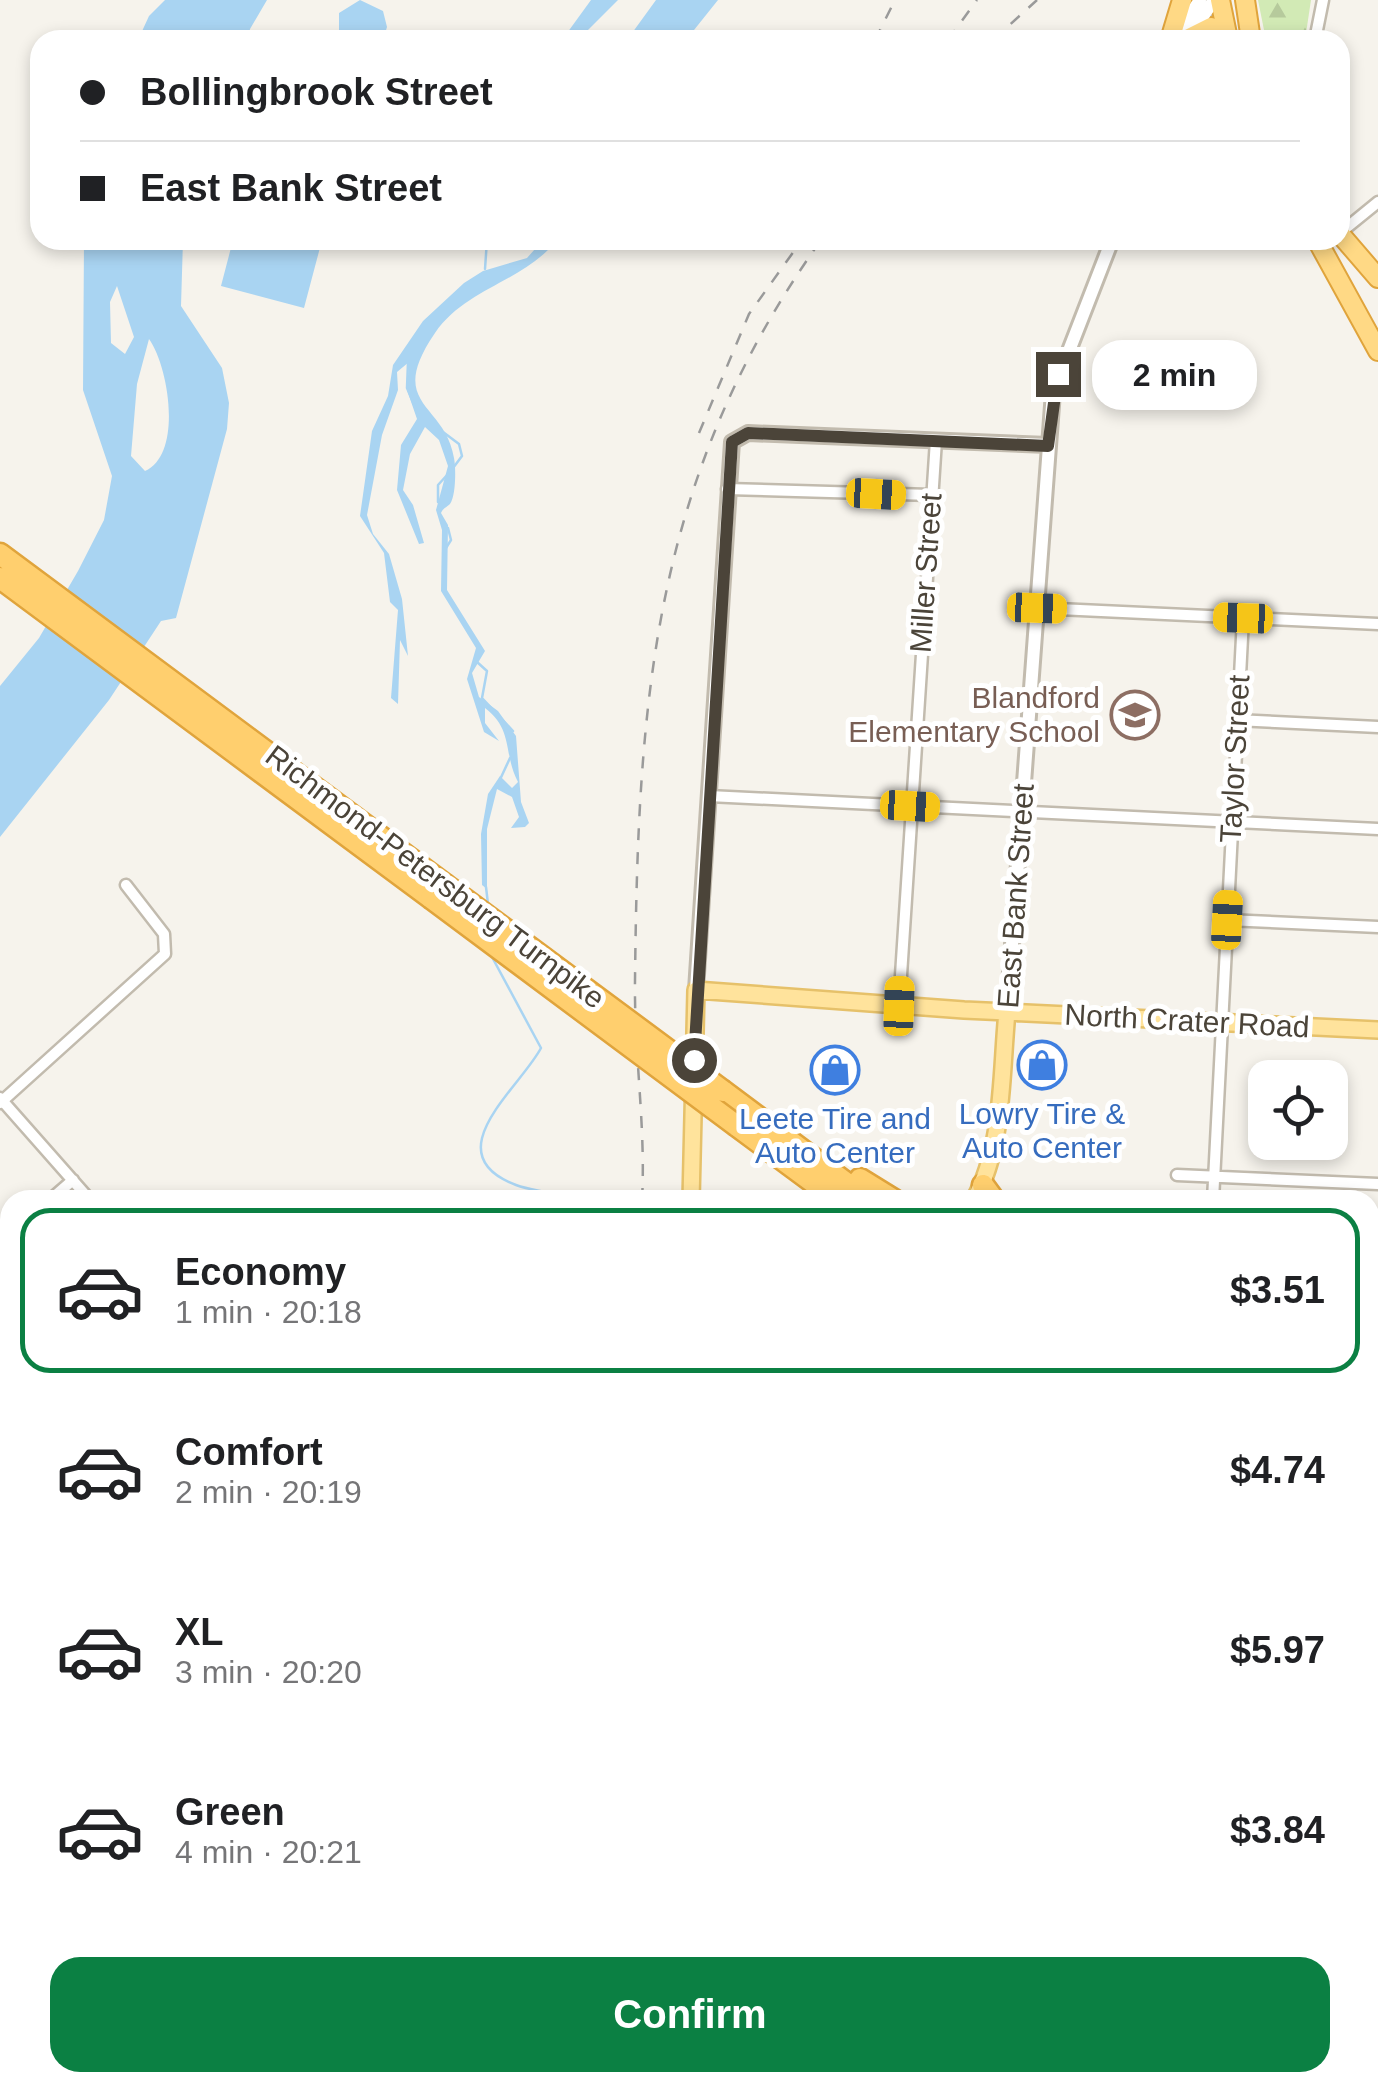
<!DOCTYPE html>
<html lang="en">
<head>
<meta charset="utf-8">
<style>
  :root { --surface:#fff; --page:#f6f6f6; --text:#202124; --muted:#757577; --line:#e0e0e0; --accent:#0b8043 }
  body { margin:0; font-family:Helvetica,sans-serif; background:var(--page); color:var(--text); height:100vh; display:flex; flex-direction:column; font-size:38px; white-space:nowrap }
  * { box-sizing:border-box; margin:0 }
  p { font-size:32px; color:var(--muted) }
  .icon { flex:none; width:55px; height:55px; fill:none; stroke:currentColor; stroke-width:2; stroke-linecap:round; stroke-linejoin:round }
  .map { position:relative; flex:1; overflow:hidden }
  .details { position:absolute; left:0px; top:1190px; width:1380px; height:902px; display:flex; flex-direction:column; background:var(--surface); border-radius:30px 30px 0 0; box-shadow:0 5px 15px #0003 }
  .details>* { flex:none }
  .guide { position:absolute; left:30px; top:30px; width:1320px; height:220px; border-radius:30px; box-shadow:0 5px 15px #0003; display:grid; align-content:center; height:220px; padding:0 50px; background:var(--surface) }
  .tools { position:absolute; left:1248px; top:1060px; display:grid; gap:20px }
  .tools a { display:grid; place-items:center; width:100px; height:100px; border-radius:20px; background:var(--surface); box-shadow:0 5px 15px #0003; font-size:50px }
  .end { position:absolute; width:45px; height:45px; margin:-22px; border:12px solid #4b4439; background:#fff; box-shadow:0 0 0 5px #fff }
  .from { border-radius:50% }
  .bubble { position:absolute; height:70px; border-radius:30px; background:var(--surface); box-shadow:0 5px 15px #0003; font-size:32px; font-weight:800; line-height:70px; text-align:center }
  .car { position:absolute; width:30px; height:60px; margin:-30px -15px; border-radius:12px; box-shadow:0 0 8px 2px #0007; background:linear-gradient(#f5c518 24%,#345 0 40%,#f5c518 0 76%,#345 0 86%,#f5c518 0) }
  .guide b { display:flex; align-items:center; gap:35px; height:95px; font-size:38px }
  .guide b+b { border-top:2px solid var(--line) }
  .guide i { width:25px; height:25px; background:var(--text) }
  ul { padding:18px 0 0; list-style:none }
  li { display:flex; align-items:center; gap:30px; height:165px; margin:0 20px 15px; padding:0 30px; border:5px solid transparent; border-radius:30px }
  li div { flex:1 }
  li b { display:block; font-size:38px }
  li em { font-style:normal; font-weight:800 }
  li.selected { border-color:var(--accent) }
  li>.icon { width:90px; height:90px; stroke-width:1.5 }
  .primary-button { display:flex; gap:20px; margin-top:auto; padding:20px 50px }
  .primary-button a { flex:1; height:115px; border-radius:30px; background:var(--accent); color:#fff; font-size:40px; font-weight:800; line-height:115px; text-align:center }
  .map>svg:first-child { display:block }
</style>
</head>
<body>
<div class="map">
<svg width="1378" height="2092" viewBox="0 0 1378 2092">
  <defs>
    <pattern id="forest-firs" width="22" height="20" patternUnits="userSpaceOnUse" patternTransform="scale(2.5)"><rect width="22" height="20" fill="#d2eab5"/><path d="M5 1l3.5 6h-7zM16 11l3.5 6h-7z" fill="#b6ca9c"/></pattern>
  </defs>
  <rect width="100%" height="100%" fill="#f6f3ec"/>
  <path fill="url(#forest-firs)" d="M 1258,0 L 1311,0 L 1305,40 L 1266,40 Z"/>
  <path fill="#a9d4f2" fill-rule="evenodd" d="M 165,0 L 267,0 L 250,29 L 248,40 L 138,40 L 149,16 Z
    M 360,0 L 383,11 L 387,27 L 383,40 L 339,39 L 339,13 Z
    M 591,0 L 618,0 L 578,40 L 562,40 Z
    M 656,0 L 718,0 L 686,40 L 627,40 Z
    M 84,240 L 183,240 L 181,306 L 222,368 L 229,403 L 227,429 L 176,618 L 161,621 L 109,700 L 0,837 L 0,686 L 39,638 L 78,571 L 104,520 L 112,476 L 83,390 ZM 117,286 L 134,337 L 125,354 L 111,343 L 110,302 ZM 149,339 C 169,367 183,454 145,471 L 131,456 L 137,384 Z
    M 233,240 L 322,240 L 304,308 L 221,286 Z
    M 543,240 L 557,240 C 524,282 467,287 435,333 C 385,406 445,402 454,458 C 456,467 456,496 450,504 C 447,507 443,508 441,513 L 448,525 L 447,590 L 485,651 L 472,673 L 479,697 L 498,711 L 516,736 L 521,802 L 529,823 L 525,827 L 511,828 L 519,817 L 512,797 L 497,789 L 487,829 L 487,889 L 482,885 L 481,834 L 488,794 L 500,776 L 512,788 L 518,782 C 503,754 514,730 485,708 L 485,723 L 499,741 L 484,732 L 467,679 L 476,648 L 441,591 L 442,530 L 436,510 L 448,466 L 439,440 L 425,427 L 410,454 L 403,490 L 413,505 L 424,543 L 419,544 L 397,490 L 401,445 L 417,419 L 407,390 L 409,362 L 397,372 L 398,390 L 382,435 L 367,515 L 373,534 L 389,554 L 402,599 L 408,656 L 400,640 L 398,704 L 391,698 L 398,610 L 390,602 L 384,553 L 360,516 L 372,431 L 388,396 L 393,365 L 423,321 L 464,283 L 483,271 L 527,258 Z"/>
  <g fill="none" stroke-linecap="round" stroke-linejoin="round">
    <path stroke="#a9d4f2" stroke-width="2.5" d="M 485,269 L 487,240
      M 408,362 L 407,388 L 415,407
      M 443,432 L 459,444 L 462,456 L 453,468
      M 438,502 L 438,485 L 448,474
      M 446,548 L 451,540 L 448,528
      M 477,662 L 487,671 L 482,698 L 513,731
      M 497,786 L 510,758
      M 486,887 L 488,904
      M 492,957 L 541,1048 C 520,1088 433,1154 516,1185 C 534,1192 552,1190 569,1200
      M 1370,1679 L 1378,1680"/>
    <g stroke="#c2bbae" stroke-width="15">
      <path id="minor" d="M 1315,40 L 1323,0
        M 1340,233 L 1378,202
        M 727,489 L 931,495
        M 1037,608 L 1378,624
        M 1236,720 L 1378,727
        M 709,796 L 1378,829
        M 1227,920 L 1378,927
        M 899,1006 L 936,440
        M 0,1098 L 90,1200
        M 0,1103 L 165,954 L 164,934 L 126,885
        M 1177,1175 L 1378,1184
        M 50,1200 L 73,1180
        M 1213,1200 L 1243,618
        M 0,1244 L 10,1235
        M 0,1501 L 10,1493
        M 193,2082 L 206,2090
        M 100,2092 L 104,2082
        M 588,2092 L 594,2082
        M 1009,2092 L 1012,2082
        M 1259,2092 L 1263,2082"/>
    </g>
    <g stroke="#c2bbae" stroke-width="18">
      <path id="tertiary" d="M 1176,35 L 1200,0
        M 1188,38 L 1214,0
        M 696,990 L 732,442 L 748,433 L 1048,445
        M 1007,1012 L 1053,392 L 1112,240
        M 0,1506 L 10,1518
        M 0,1602 L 10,1588
        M 0,1723 L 10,1728
        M 1326,2082 L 1350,2092
        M 459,2092 L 464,2082"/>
    </g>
    <g stroke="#d6c79b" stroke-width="20">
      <path id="secondary" d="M 326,2092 L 331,2082"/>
    </g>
    <g stroke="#e6c16a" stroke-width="20">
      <path id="primary" d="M 691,1200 L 696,990 L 964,1010 L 1378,1030
        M 974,1200 C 1004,1147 1001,1072 1007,1012
        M 0,1818 L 10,1821
        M 739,2082 L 755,2092
        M 1138,2092 L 1142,2082
        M 1376,2092 L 1378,2087"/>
    </g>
    <g stroke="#e0a43c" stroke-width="22">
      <path id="trunk" d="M 1220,0 L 1228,39
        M 1245,0 L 1251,40
        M 1187,39 L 1211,27 L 1227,36
        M 1170,40 L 1182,0
        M 1340,234 L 1378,278
        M 1317,240 L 1378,351
        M 1370,1495 L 1378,1475"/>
    </g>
    <g stroke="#e0a43c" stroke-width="25">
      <path id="motorway" d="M 0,554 L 444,884
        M 0,578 L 431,898
        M 723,1091 L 869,1200
        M 737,1126 L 837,1200
        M 860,1179 L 894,1200
        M 983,1185 L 994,1200
        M 1370,1353 L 1378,1351
        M 1370,1501 L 1378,1504
        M 1370,1528 L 1378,1531
        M 1370,1558 L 1378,1562
        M 1370,1584 L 1378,1587
        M 1370,1619 L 1378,1621"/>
    </g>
    <use href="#minor" stroke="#fff" stroke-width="10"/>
    <use href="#tertiary" stroke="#fff" stroke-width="12"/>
    <use href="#secondary" stroke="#fff3cd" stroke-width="15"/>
    <use href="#primary" stroke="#ffe39c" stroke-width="15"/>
    <use href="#trunk" stroke="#ffd985" stroke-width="18"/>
    <use href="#motorway" stroke="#ffcf6e" stroke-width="20"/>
    <path stroke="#9a9a9a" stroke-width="2.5" stroke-dasharray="12 12" stroke-linecap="butt" d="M 875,40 L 895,0
      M 948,40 L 977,0
      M 993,40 L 1037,0
      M 699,433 L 749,314 L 802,240
      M 642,1200 C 646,1127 634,1054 635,981 C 638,700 652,477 821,240
      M 13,2092 L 16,2082"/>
    <g stroke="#e0a43c" stroke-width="25" stroke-linecap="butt">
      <path id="motorway-bridge" d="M 444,884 L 723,1091
        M 431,898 L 737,1126"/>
    </g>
    <use href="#motorway-bridge" stroke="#ffcf6e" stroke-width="20"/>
  </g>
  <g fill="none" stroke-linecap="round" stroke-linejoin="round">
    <path stroke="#4b4439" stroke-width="12" d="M 694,1060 L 732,442 L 748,433 L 1048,446 L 1058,374"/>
  </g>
  <defs>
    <g id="school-ring" transform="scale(2.5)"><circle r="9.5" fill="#fff" stroke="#8d6e63" stroke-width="1.5"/><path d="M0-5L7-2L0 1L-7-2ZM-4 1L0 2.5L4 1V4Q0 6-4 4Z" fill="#8d6e63"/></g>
    <g id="shop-ring" transform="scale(2.5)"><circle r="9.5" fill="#fff" stroke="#3f7fe0" stroke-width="1.5"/><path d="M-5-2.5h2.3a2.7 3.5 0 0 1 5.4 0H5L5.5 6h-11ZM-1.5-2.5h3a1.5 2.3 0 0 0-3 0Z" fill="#3f7fe0"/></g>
  </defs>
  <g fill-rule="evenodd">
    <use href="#school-ring" x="1135" y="715"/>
    <use href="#shop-ring" x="1042" y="1065"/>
    <use href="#shop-ring" x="835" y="1070"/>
  </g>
  <g text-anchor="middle" stroke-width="10" stroke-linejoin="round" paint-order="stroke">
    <g font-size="30" fill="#4b4439" stroke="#fff">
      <text transform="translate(926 573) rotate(-86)" y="10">Miller Street</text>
      <text transform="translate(1235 759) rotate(-87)" y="10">Taylor Street</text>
      <text transform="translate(435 877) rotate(37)" y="10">Richmond-Petersburg Turnpike</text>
      <text transform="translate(1016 896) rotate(-86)" y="10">East Bank Street</text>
      <text transform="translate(1187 1021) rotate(3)" y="10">North Crater Road</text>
    </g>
    <g font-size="30" fill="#785e54" stroke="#fff" text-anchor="end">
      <text x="1100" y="708">Blandford<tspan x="1100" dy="34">Elementary School</tspan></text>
    </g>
    <g font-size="30" fill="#366cbe" stroke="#fff">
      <text x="1042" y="1124">Lowry Tire &amp;<tspan x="1042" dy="34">Auto Center</tspan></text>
      <text x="835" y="1129">Leete Tire and<tspan x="835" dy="34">Auto Center</tspan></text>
    </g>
  </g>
</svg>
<div class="tools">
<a><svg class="icon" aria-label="locate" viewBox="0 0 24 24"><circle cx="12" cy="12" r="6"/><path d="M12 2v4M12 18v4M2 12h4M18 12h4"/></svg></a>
</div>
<i class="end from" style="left:694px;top:1060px"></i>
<i class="end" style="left:1058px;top:374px"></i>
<div class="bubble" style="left:1092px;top:340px;width:165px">2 min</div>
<i class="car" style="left:876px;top:494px;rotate:93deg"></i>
<i class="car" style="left:1037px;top:608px;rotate:92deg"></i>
<i class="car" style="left:1243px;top:618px;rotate:272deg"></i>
<i class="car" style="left:910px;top:806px;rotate:93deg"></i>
<i class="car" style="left:1227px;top:920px;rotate:3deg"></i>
<i class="car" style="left:899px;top:1006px;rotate:2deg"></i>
<div class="guide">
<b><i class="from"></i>Bollingbrook Street</b>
<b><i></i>East Bank Street</b>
</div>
<section class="details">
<ul>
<li class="selected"><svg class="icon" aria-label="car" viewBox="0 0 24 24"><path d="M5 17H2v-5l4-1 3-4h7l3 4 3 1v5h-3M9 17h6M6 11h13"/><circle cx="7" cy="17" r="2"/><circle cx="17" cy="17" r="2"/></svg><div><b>Economy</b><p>1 min · 20:18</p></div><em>$3.51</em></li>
<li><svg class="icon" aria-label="car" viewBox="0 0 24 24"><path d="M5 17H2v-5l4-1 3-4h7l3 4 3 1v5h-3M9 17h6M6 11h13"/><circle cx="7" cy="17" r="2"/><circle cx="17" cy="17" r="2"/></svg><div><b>Comfort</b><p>2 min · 20:19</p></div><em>$4.74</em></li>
<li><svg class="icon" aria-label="car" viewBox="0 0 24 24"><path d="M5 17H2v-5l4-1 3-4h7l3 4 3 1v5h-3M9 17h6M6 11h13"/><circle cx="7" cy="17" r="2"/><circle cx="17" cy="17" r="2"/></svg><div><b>XL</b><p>3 min · 20:20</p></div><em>$5.97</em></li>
<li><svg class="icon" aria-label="car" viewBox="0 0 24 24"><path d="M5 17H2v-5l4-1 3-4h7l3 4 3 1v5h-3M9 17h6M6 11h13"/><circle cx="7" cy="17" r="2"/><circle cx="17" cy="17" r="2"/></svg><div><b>Green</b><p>4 min · 20:21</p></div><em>$3.84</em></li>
</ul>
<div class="primary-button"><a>Confirm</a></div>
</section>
</div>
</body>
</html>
